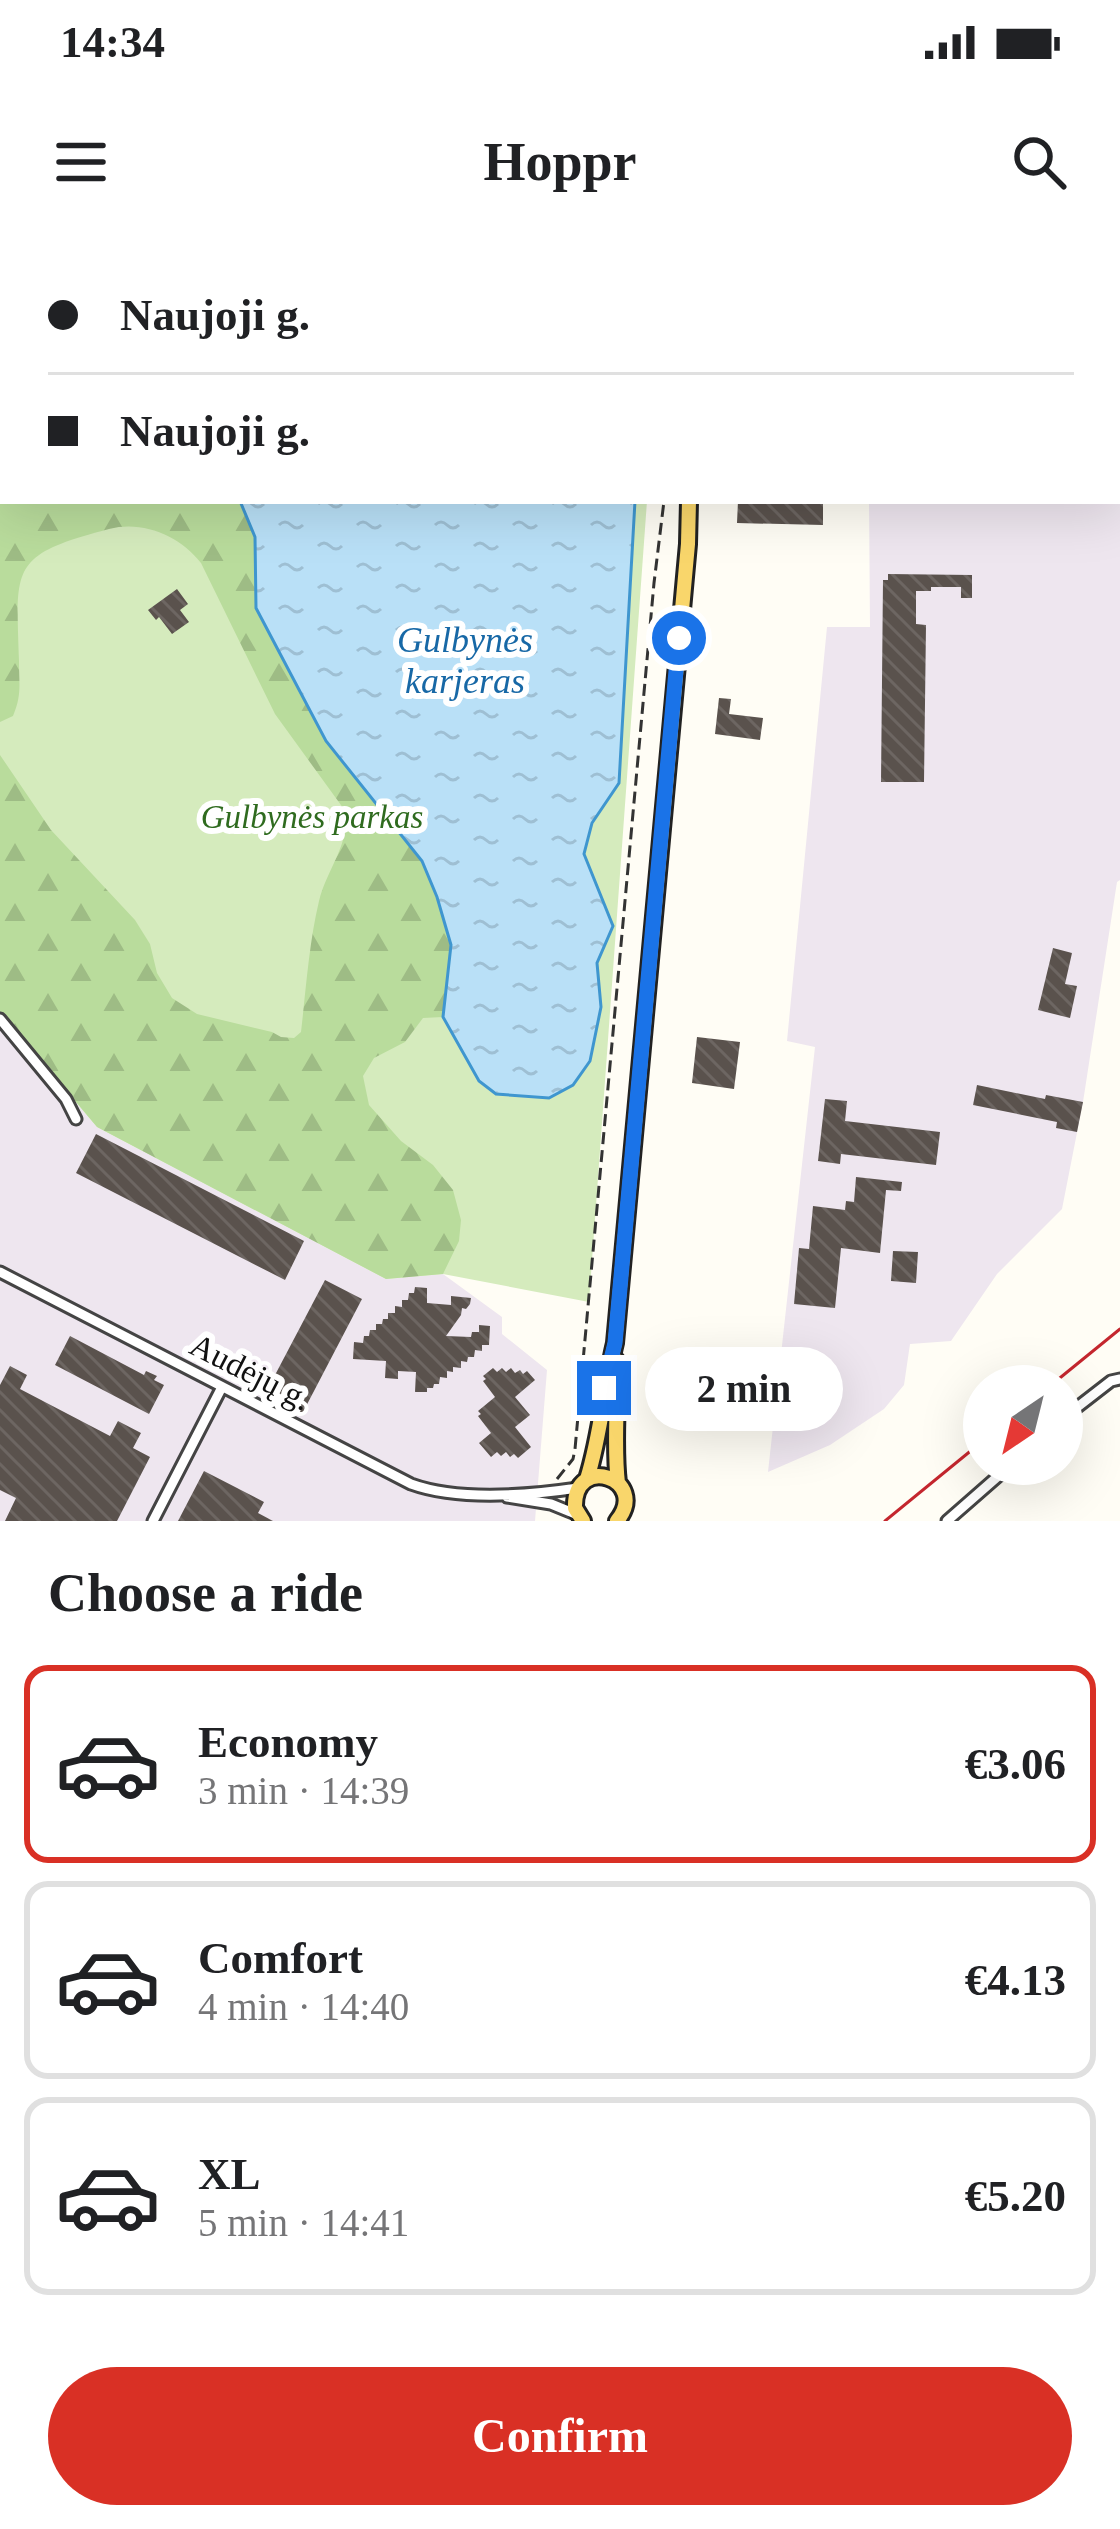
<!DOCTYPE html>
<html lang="en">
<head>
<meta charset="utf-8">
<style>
  :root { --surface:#fff; --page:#f2f2f2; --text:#202124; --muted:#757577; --line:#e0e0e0; --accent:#d93025 }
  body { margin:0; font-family:Georgia,serif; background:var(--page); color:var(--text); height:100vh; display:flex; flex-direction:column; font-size:45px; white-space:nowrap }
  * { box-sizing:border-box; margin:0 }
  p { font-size:39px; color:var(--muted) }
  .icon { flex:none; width:66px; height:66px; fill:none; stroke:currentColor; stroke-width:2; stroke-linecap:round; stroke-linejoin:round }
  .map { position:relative; height:1281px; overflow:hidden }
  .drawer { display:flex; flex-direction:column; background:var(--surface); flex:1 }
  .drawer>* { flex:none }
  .guide { position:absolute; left:0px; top:0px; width:1122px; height:264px; box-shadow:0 12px 48px #0002; display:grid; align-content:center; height:264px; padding:0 48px; background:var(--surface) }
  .needle { width:78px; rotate:215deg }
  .buttons { position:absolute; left:963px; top:1125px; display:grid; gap:24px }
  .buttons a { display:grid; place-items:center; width:120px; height:120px; border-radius:50%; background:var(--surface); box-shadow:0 12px 48px #0002; font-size:60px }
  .end { position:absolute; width:54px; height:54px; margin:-27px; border:15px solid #1a73e8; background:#fff; box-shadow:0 0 0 6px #fff }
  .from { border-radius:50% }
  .bubble { position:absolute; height:84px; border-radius:42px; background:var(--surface); box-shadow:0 12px 48px #0002; font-size:39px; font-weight:600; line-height:84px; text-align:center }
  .guide b { display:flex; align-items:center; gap:42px; height:114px; font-size:45px }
  .guide b+b { border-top:3px solid var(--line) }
  .guide i { width:30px; height:30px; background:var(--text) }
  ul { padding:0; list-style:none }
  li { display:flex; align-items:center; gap:36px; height:198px; margin:0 24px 18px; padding:0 24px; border:6px solid var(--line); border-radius:24px }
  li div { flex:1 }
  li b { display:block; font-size:45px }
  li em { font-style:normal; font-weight:600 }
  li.on { border-color:var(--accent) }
  li>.icon { width:108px; height:108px; stroke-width:1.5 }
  h2 { padding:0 48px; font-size:54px; line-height:144px }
  .cta { display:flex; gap:24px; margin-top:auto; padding:24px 48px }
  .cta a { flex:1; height:138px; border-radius:72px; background:var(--accent); color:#fff; font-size:48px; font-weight:600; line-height:138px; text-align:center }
  .status { display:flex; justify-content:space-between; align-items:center; height:84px; padding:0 60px; background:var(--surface); direction:ltr }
  .status svg { height:33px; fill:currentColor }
  header { display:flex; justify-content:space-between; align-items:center; height:156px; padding:0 48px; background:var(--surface); font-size:54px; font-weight:600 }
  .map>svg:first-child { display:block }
</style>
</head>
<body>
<div class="status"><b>14:34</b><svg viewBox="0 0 49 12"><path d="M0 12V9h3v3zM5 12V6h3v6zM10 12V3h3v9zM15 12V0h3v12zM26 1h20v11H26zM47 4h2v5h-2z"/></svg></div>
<header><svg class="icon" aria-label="menu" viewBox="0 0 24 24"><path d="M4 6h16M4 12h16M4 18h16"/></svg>Hoppr<svg class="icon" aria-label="search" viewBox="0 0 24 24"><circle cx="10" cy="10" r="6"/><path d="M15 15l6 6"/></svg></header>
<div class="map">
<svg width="1120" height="1281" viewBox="0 0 1120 1281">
  <defs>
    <pattern id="forest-firs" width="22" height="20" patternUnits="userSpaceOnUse" patternTransform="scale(3)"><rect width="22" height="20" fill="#b9dc9c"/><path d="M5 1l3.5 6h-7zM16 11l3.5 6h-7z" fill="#9ebc85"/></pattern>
    <pattern id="water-ripples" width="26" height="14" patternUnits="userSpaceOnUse" patternTransform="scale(3)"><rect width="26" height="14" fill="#b9e0f7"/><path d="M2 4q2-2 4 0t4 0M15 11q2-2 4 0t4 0" fill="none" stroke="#9ebfd3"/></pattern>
    <pattern id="building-back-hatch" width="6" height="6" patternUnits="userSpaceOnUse" patternTransform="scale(3)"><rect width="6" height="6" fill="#5a524d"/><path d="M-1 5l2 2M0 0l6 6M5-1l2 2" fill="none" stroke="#6d6662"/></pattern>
  </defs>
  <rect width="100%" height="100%" fill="#fffdf5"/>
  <path fill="#eee6ef" d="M 1120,129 L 1120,640 L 1117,642 L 1083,862 L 1062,969 L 997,1034 L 951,1101 L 910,1104 L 904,1145 L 884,1169 L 830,1205 L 768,1232 L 815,807 L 787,801 L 827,387 L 870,387 L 869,261 L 1119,261 Z
    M 0,772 L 97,887 L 386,1039 L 443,1034 L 502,1077 L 502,1094 L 547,1130 L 535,1281 L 0,1281 Z"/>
  <path fill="#d5ebbd" d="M 0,99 L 3,99 L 3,261 L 647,261 L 589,1062 L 443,1034 L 386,1039 L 97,887 L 0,772 Z"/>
  <path fill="url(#forest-firs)" d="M 0,178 L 3,179 L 3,261 L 240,261 L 255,297 L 256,368 L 326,501 L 422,621 L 437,657 L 451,705 L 443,777 L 423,778 L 405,802 L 374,818 L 363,836 L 369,865 L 401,901 L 433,925 L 453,950 L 461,980 L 459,1001 L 443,1034 L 386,1039 L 97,887 L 0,772 L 0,515 L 51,590 L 135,680 L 150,704 L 157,733 L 172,758 L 197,774 L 272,792 L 281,797 L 294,798 L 301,792 C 306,749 309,703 319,661 C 327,629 349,606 346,572 L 275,474 L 201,323 C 180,296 143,280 109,289 C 10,315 16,326 19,421 C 19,445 22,454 13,476 L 0,482 Z"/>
  <path fill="url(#water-ripples)" stroke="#3f96cf" stroke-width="3" d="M 240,261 L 635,261 L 619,543 L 592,583 L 584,614 L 613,686 L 597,723 L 601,767 L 590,821 L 573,845 L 549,858 L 496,854 L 479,841 L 443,777 L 451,705 L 437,657 L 422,621 L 326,501 L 256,368 L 255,297 Z"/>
  <path fill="url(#building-back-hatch)" d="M 738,261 L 823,261 L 823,285 L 737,283 Z
    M 888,334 L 972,335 L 972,358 L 961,358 L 961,347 L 931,347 L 931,351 L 916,351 L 916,384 L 926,385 L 924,542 L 881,542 L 883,340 L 888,340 Z
    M 177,349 L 188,364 L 180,370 L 189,382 L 172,394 L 159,377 L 156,380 L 148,370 Z
    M 719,458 L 731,459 L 729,474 L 763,478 L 760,500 L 715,494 Z
    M 1053,708 L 1072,713 L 1065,744 L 1077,746 L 1070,778 L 1038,770 Z
    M 697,797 L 740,802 L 734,849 L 692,843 Z
    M 977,845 L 1045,859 L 1046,855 L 1083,862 L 1077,892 L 1056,888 L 1057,882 L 973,865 Z
    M 825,859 L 847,861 L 845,881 L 940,892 L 936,925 L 841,914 L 840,924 L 818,921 Z
    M 96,894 L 304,1001 L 285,1040 L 76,933 Z
    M 856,937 L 902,942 L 901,951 L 886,950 L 880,1013 L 841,1008 L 835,1068 L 794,1064 L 799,1008 L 809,1009 L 813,966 L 845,970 L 846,961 L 854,962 Z
    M 893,1011 L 918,1012 L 916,1043 L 891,1041 Z
    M 325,1040 L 362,1059 L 302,1174 L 265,1154 Z
    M 415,1047 L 427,1048 L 427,1063 L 451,1065 L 451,1056 L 471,1058 L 470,1064 L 466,1069 L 462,1068 L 461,1075 L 446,1096 L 471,1097 L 472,1092 L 479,1092 L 479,1085 L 490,1086 L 489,1105 L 482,1105 L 482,1111 L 475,1110 L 474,1117 L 468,1117 L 467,1122 L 461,1121 L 461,1128 L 453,1127 L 453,1132 L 447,1131 L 447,1138 L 440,1137 L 439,1144 L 434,1144 L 433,1148 L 427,1148 L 427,1152 L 415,1152 L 416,1132 L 398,1131 L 398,1139 L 385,1138 L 386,1121 L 353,1119 L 354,1102 L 363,1103 L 364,1096 L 369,1096 L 370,1090 L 376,1090 L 376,1084 L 382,1084 L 383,1079 L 388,1079 L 388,1073 L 395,1073 L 395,1066 L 402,1067 L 402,1060 L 408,1060 L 409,1053 L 414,1053 Z
    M 70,1096 L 144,1135 L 146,1131 L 157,1136 L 154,1140 L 164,1145 L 149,1174 L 55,1125 Z
    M 10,1126 L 27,1135 L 20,1149 L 110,1196 L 118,1181 L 141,1193 L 133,1208 L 150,1217 L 117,1281 L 5,1281 L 16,1258 L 0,1250 L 0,1145 Z
    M 493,1128 L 497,1132 L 502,1128 L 506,1132 L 511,1128 L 515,1133 L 520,1130 L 523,1134 L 527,1131 L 535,1140 L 515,1157 L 530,1175 L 515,1187 L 531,1207 L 518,1218 L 514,1214 L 510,1217 L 506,1212 L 501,1216 L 497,1212 L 491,1217 L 479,1203 L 491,1193 L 478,1176 L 481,1174 L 478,1171 L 495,1157 L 483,1141 L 486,1139 L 483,1136 Z
    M 204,1231 L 264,1262 L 258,1273 L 273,1281 L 178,1281 Z"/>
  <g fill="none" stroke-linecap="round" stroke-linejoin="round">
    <g stroke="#444" stroke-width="15">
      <path id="minor" d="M 201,3 L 201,0
        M 0,779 L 66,859 L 76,879
        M 0,1032 L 411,1244 C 458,1261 530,1255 578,1248
        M 1062,1179 L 1111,1141 L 1120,1139
        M 507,1257 L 551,1264 L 578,1275
        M 153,1281 L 222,1147
        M 947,1281 L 1012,1224"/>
    </g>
    <g stroke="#333" stroke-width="18">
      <path id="secondary" d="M 0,82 L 3,82"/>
    </g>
    <g stroke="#222" stroke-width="20">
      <path id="primary" d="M 729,0 L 729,3
        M 697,3 L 697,0
        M 1119,93 L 1120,93
        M 616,1120 C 619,1162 613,1202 618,1243
        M 587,1239 C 601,1195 604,1148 615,1103 L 688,304 L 689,261
        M 583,1281 L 575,1268 C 573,1212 651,1239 617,1281"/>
    </g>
    <path stroke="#333" stroke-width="3" stroke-dasharray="12 6" stroke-linecap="butt" d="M 594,0 L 594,3
      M 632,0 L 635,3
      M 676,0 L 676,3
      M 749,0 L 749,3
      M 356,3 L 359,0
      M 643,3 L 646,0
      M 0,57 L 3,57
      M 1119,62 L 1120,62
      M 557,1239 L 573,1219 L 575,1209 L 654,343 L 664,261"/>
    <use href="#minor" stroke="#fff" stroke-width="9"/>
    <use href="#secondary" stroke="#fff6b0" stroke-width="12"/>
    <use href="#primary" stroke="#f9d66b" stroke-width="14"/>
    <path stroke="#c4262e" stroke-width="3" d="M 1050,1146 L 1120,1089
      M 885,1281 L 984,1200"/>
  </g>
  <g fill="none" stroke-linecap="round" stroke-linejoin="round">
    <path stroke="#1a73e8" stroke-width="15" d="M 604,1148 L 615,1103 L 679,398"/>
  </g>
  <g text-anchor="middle" stroke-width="12" stroke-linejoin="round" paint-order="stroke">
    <g font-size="33" font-style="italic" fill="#2f6b1f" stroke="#fff">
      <text x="312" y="588">Gulbynės parkas</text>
    </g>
    <g font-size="33" fill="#111" stroke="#fff">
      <text transform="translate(251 1131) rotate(27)" y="12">Audėjų g.</text>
    </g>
    <g font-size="36" font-style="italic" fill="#1768a6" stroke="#fff">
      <text x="465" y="412">Gulbynės<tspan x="465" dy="41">karjeras</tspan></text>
    </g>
  </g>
</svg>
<div class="buttons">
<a><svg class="needle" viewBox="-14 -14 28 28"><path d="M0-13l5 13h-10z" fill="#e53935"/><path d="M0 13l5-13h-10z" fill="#757577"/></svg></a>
</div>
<i class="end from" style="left:679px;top:398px"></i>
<i class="end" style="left:604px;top:1148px"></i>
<div class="bubble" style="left:645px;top:1107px;width:198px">2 min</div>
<div class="guide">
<b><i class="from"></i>Naujoji g.</b>
<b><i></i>Naujoji g.</b>
</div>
</div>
<section class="drawer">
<h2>Choose a ride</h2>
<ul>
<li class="on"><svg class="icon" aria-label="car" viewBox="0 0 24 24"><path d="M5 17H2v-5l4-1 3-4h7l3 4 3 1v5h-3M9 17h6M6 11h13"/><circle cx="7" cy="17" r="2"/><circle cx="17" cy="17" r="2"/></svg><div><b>Economy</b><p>3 min · 14:39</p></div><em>€3.06</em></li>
<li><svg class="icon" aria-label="car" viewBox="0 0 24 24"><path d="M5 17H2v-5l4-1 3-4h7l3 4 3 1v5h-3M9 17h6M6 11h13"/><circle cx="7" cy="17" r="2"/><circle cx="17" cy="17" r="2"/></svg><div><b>Comfort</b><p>4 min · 14:40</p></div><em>€4.13</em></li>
<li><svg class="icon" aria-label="car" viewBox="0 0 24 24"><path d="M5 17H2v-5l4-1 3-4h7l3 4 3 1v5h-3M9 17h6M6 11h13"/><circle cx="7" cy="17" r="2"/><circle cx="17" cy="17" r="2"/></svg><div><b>XL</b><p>5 min · 14:41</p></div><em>€5.20</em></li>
</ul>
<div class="cta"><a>Confirm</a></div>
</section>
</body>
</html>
